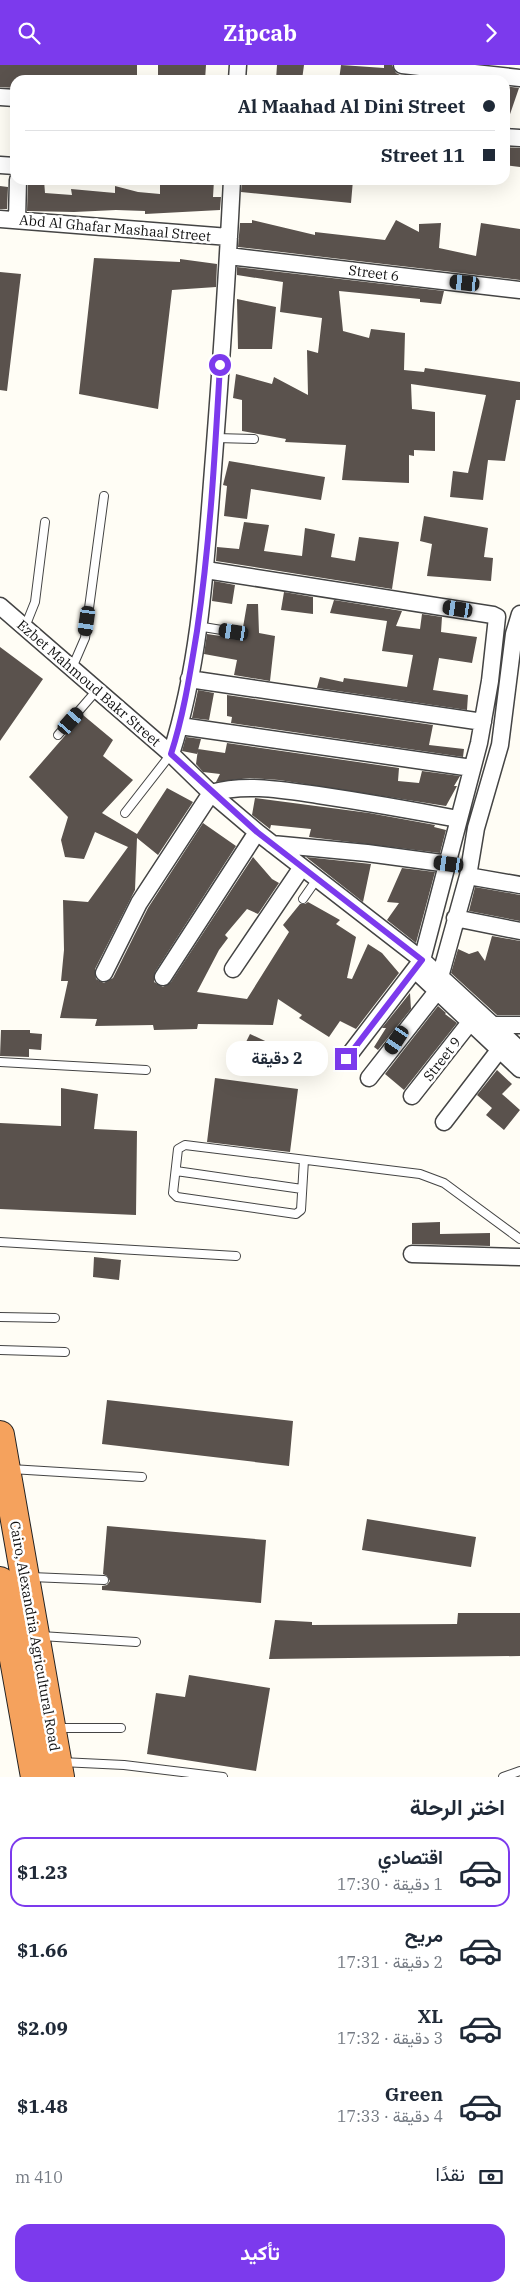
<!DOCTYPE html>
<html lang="ar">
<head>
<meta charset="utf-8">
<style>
  :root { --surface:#fff; --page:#f2f2f3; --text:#1f2937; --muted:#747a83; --line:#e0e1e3; --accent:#7c3aed }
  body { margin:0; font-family:"IBM Plex Serif",Vazirmatn,serif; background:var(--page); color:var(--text); direction:rtl; height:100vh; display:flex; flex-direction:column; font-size:19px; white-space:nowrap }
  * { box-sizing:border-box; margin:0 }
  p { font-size:16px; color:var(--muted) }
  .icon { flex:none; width:28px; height:28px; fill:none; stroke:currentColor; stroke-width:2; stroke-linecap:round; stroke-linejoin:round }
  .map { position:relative; height:1712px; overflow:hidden; direction:ltr }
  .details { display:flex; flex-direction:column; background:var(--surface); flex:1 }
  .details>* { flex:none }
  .hud { position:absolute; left:10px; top:10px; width:500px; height:110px; border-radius:15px; box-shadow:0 5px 20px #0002; direction:rtl; display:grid; align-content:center; height:110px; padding:0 15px; background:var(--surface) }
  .end { position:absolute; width:22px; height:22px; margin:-11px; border:6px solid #7c3aed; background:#fff; box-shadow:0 0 0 2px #fff }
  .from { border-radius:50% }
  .bubble { position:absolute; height:35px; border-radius:15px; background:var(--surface); box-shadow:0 5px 20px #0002; font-size:16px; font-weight:700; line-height:35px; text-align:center; direction:rtl }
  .car { position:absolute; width:15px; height:30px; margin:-15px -8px; border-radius:6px; box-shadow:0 0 4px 1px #0007; background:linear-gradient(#222 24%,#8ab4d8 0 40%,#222 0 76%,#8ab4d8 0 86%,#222 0) }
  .hud b { display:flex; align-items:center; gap:18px; height:48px; font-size:19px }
  .hud b+b { border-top:1px solid var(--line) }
  .hud i { width:12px; height:12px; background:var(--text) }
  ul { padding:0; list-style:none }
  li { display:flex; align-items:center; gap:15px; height:70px; margin:0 10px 8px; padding:0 5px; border:2px solid transparent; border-radius:15px }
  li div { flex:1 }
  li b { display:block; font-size:19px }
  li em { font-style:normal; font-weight:700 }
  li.on { border-color:var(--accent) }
  li>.icon { width:45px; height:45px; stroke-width:1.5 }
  h2 { padding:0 15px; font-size:22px; line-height:60px }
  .pay { display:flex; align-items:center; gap:12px; height:55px; padding:0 15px; font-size:19px }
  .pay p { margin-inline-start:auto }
  .action { display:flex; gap:10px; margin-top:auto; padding:10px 15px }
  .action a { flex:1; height:58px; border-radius:15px; background:var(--accent); color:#fff; font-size:20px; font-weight:700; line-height:58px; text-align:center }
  header { display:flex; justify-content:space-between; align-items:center; height:65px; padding:0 15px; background:var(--accent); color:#fff; font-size:22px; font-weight:700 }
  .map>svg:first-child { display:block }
</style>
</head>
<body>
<header><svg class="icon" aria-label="forward" viewBox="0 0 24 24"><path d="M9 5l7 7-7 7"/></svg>Zipcab<svg class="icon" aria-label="search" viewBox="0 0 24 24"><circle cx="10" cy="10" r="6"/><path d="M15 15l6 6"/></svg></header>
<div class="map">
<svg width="520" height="1712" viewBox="0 0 520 1712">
  <rect width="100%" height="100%" fill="#fffdf5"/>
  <path fill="#5a524d" d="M 0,0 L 137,0 L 137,15 L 15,15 L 15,23 L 0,22 Z
    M 158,0 L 206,0 L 205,15 L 158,15 Z
    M 277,0 L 304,0 L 302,15 L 276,15 Z
    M 341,0 L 384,3 L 384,0 L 392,0 L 396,8 L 400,10 L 441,15 L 339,15 Z
    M 505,21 L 519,23 L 507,58 L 505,58 Z
    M 505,82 L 520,83 L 520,102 L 505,100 Z
    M 28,115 L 44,115 L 45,128 L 72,130 L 71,124 L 115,128 L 115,121 L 138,127 L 160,129 L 160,115 L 214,115 L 213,132 L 221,132 L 220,145 L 145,149 L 145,146 L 116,145 L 74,147 L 27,146 Z
    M 242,115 L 353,115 L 351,138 L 241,127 Z
    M 0,121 L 8,122 L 7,144 L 0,144 Z
    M 252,155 L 315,170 L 315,167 L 385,175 L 396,155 L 419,167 L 419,159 L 441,158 L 439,183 L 476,191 L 481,158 L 520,164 L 520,215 L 238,182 L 240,158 L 252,158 Z
    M 94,193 L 180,197 L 180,194 L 217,199 L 216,222 L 172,225 L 158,344 L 79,329 Z
    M 237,202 L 444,226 L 441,239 L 420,237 L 420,234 L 339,226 L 343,266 L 369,273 L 371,264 L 405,268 L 404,305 L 424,307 L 425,303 L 520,317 L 520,335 L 516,335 L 505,396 L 488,395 L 483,435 L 450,432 L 453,406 L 468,408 L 486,330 L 411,319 L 412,344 L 435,347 L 435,386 L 414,385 L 414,391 L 409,390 L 409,418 L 342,415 L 346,380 L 285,377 L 286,374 L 242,366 L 242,335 L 233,333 L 236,309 L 272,319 L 274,312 L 308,330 L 307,285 L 318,288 L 322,253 L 280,247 L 283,217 L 237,210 Z
    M 0,207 L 21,209 L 7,326 L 0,325 Z
    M 237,234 L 276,242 L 272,284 L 238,284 Z
    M 229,396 L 325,412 L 321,435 L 251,424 L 247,454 L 224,451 L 227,421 L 223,420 Z
    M 424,451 L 488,463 L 484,492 L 493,493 L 491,516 L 427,511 L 432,479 L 420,476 Z
    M 244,457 L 269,460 L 264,486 L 302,491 L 305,463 L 335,469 L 331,492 L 355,496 L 359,472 L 399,477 L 392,524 L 216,496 L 217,482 L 239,484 Z
    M 214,516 L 235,520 L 232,539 L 212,536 Z
    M 284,527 L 313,532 L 313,549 L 281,545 Z
    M 334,535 L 402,546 L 396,561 L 420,564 L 422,549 L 442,552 L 441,567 L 477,572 L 472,598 L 439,593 L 433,625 L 468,630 L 467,645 L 317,623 L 320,612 L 343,617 L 344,613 L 407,622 L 413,590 L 382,586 L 387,556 L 330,548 Z
    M 247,539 L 258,539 L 259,568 L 275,571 L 270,616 L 234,610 L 237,595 L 204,589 L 207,569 L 241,574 Z
    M 0,582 L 43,614 L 0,676 Z
    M 198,625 L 214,628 L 209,655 L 192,653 Z
    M 227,630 L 433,660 L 429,680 L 464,684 L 463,692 L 231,658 L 232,652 L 227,651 Z
    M 83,650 L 113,675 L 103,691 L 133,715 L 102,748 L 137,769 L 167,723 L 193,737 L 158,790 L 137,773 L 135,825 L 95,904 L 96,914 L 104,918 L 113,913 L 148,843 L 203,758 L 236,781 L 155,907 L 154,917 L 163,922 L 171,917 L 253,792 L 272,814 L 279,818 L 258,849 L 247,844 L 225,870 L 228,873 L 219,885 L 197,927 L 247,934 L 289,867 L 283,860 L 300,839 L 305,839 L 308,837 L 340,855 L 336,859 L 356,872 L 347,913 L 352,914 L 368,879 L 382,888 L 399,908 L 356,964 L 340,956 L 329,972 L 299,953 L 302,950 L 278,934 L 273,960 L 198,959 L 197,964 L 154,965 L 153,960 L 95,961 L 97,954 L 60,953 L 68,916 L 61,916 L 64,885 L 63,835 L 88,837 L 128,782 L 95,767 L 84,794 L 65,792 L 61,775 L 68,752 L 29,712 Z
    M 186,672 L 201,674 L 197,689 L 182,686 Z
    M 227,678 L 399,703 L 398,716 L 419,718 L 422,706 L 460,711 L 454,721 L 457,721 L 446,741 L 279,715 L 250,713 L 216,717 L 220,709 L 203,707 L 196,699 L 198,684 L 225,688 Z
    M 255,733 L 369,748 L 435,760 L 434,762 L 446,765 L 440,788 L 309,772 L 311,764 L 271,760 L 270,764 L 252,750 Z
    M 306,792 L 371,799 L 363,837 Z
    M 402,803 L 435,807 L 416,878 L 387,855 L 399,838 L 387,837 Z
    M 475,822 L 520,830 L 520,856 L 469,846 Z
    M 492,871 L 520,876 L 520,950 L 497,950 L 451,908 L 458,884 L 469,889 L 478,886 L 485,896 Z
    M 410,928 L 411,944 L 378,985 L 374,982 L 386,963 L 382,963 Z
    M 438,941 L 446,948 L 445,949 L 457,958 L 404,1025 L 385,1009 Z
    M 1,965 L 30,965 L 30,968 L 42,969 L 41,985 L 29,984 L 29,992 L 0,991 Z
    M 250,969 L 280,983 L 270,1002 L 241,987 Z
    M 497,1005 L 512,1019 L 502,1029 L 520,1045 L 504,1065 L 486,1050 L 492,1043 L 477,1030 Z
    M 215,1013 L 298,1024 L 290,1087 L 207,1077 Z
    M 61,1023 L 98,1029 L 94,1064 L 137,1066 L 136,1150 L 0,1144 L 0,1058 L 61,1061 Z
    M 440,1157 L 440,1169 L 490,1168 L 490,1181 L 412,1179 L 412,1158 Z
    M 94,1192 L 121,1195 L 119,1215 L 93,1212 Z
    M 107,1335 L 293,1356 L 289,1401 L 102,1379 Z
    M 367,1454 L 476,1472 L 471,1502 L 362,1485 Z
    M 107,1461 L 266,1475 L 261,1538 L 102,1525 L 102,1521 L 107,1520 L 110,1516 L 107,1511 L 103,1509 Z
    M 458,1548 L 520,1548 L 520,1591 L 269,1594 L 275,1555 L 312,1557 L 312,1560 L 457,1559 Z
    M 189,1610 L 270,1623 L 256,1706 L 147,1689 L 156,1628 L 185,1632 Z"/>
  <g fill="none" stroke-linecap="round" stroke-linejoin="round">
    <g stroke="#444" stroke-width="10">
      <path id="lane" d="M 216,373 L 254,374
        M 197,561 L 234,567
        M 25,562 L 35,537 L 45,457
        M 72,603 L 85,573 L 104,431
        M 58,670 L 97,625
        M 125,748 L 171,689
        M 303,834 L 317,814
        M 0,997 L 146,1005
        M 304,1095 L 301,1145 L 296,1149 L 177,1132 L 173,1128 L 178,1084 L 185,1080 L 420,1109 L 444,1118 L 520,1174
        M 176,1106 L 302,1124
        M 0,1177 L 236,1191
        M 0,1252 L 55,1253
        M 0,1285 L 65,1287
        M 11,1404 L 142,1412
        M 31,1512 L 104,1515
        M 41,1571 L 136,1577
        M 56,1663 L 121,1663
        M 61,1697 L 124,1700 L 223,1712
        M 503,1712 L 520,1706"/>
    </g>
    <g stroke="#444" stroke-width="19">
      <path id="street" d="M 402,0 L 520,13
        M 237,15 L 238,0
        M 0,32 L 15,33
        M 505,72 L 520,73
        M 0,100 L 15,101
        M 0,154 L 229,172
        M 17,155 L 18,115
        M 228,191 L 520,225
        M 206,505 L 493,550 L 497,552 L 490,616 L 479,678 L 422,895 L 346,994
        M 0,541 L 171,689 L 211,728 L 257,767 L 422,895 L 520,985
        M 189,614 L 483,657
        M 180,661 L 472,703
        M 171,689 C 199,602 205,508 212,417 C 220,316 227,216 232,115
        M 272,779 L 367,788 L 449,799
        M 468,811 L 520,820
        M 455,853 L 520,866
        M 233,904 L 302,802
        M 415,905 L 520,1004
        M 104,908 L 139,838 L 211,728 C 245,718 283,725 318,730 C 365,737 411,745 458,754
        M 163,912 L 257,767
        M 440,912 L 468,811 L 476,763 L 500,680 L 514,569 L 520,549
        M 492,960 L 520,960
        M 369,1013 L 438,925
        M 412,1031 L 471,956
        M 444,1057 L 500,984
        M 412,1189 L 520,1192"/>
    </g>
    <g stroke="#222" stroke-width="30">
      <path id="highway" d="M 0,1370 L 60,1712
        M 0,1516 L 35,1712"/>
    </g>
    <use href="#lane" stroke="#fff" stroke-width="8"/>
    <use href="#street" stroke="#fff" stroke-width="16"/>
    <use href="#highway" stroke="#f5a25d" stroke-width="28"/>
  </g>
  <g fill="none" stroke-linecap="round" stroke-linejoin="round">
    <path stroke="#7c3aed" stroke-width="6" d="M 220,300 C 215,389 210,478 197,566 C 190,608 184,649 171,689 L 257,767 L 422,895 L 346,994"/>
  </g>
  <g text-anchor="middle" stroke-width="5" stroke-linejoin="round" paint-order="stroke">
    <g font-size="14" fill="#111" stroke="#fff">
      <text transform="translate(115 163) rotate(5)" y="5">Abd Al Ghafar Mashaal Street</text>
      <text transform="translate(374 208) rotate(7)" y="5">Street 6</text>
      <text transform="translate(89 618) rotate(41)" y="5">Ezbet Mahmoud Bakr Street</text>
      <text transform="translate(442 994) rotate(-52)" y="5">Street 9</text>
      <text transform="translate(35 1571) rotate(80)" y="5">Cairo, Alexandria Agricultural Road</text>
    </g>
  </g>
</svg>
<i class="end from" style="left:220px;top:300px"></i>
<i class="end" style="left:346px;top:994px"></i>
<div class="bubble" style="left:226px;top:976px;width:102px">2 دقيقة</div>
<i class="car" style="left:465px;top:218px;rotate:276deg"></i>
<i class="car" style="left:458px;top:544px;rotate:279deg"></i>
<i class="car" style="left:87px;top:556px;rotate:188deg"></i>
<i class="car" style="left:234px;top:567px;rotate:279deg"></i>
<i class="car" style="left:71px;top:656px;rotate:41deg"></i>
<i class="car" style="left:449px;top:799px;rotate:278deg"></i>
<i class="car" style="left:397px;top:975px;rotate:213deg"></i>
<div class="hud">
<b><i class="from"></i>Al Maahad Al Dini Street</b>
<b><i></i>Street 11</b>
</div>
</div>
<section class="details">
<h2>اختر الرحلة</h2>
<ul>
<li class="on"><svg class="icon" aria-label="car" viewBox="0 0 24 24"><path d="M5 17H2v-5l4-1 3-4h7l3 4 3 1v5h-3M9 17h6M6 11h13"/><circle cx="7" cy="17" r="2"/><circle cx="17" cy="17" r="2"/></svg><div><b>اقتصادي</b><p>1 دقيقة · 17:30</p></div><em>$1.23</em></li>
<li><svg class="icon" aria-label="car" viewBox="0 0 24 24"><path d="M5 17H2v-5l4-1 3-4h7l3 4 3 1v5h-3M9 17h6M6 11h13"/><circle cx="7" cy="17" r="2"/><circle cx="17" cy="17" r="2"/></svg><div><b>مريح</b><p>2 دقيقة · 17:31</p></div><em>$1.66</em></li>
<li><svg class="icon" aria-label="car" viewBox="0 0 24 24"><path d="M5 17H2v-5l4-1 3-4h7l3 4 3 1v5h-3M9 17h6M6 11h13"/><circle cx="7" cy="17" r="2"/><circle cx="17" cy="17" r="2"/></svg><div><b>XL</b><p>3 دقيقة · 17:32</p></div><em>$2.09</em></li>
<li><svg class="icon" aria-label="car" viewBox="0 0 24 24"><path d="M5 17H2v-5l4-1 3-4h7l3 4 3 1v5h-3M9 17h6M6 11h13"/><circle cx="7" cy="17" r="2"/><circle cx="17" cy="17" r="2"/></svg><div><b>Green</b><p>4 دقيقة · 17:33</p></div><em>$1.48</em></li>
</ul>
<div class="pay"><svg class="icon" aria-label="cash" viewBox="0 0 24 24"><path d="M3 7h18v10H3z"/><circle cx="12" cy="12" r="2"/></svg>نقدًا<p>410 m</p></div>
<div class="action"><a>تأكيد</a></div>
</section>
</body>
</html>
